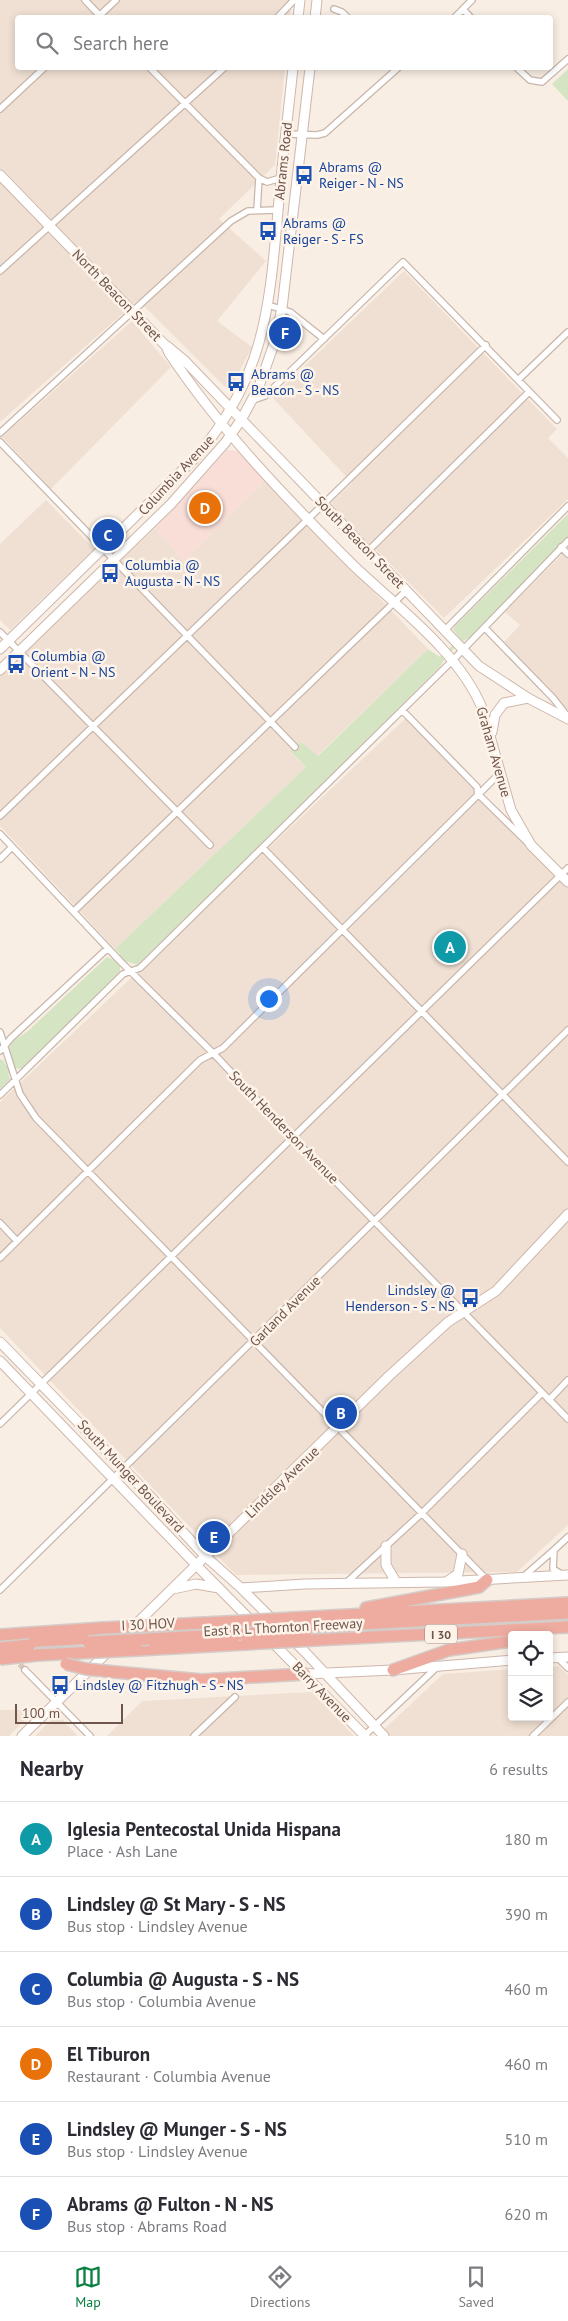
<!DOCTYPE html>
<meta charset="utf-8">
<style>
:root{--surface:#fff;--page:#f2f2f3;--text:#2b2b33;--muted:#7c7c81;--line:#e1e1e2;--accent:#0b8043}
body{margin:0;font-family:"PT Sans",sans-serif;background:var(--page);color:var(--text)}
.controls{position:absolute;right:15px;bottom:15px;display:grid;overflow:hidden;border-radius:5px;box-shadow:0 2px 8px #0003}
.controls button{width:45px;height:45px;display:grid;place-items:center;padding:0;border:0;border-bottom:1px solid var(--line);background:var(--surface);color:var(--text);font:25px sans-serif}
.scale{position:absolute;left:15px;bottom:12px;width:108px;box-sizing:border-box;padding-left:5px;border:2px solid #6f554c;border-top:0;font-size:14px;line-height:18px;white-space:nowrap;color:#6f554c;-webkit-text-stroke:4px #fdf3e9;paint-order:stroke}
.you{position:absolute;left:268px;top:998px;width:18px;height:18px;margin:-12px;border:4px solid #fff;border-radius:50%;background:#1a73e8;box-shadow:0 0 0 8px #1a73e833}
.badge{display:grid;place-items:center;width:32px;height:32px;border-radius:50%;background:var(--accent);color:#fff;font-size:16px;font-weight:700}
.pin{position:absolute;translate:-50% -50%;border:2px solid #fff;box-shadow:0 1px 5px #0006}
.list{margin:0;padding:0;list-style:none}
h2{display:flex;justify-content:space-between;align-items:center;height:65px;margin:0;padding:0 20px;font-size:21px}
h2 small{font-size:16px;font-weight:400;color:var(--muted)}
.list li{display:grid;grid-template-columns:32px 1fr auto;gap:15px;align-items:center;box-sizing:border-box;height:75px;padding:0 20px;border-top:1px solid var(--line)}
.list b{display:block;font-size:19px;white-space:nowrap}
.list p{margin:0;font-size:16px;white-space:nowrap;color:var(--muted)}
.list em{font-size:16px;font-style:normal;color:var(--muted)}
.icon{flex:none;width:28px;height:28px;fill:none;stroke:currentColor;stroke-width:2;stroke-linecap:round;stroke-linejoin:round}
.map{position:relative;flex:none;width:568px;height:1736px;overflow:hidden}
.search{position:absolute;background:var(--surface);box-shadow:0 2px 8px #0003;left:15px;right:15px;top:15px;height:55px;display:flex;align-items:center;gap:12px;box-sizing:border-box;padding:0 18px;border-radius:5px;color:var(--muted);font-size:19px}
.sheet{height:515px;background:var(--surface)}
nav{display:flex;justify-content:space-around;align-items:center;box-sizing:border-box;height:70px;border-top:1px solid var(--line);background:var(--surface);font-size:14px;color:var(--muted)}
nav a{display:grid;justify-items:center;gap:2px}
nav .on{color:var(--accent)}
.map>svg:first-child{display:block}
</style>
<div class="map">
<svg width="568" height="1736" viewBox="0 0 568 1736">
<rect width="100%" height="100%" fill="#f9eee3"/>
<path fill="#f0e0d3" d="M0,0H291L290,17L18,18V68H285L275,165L219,219L266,261L217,321L252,347L229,391L138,300L0,422Z
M404,271L557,429L548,438L568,458V499L444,618L330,504L352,483L272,397Z
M132,321L171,367L51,489L2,437Z
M266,479L428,649L317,756L290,752L306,767L115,949L0,826V673L155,528L184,561Z
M46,500L94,549L10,630L0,620V544Z
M568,548V710L503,643L520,625L505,612Z
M406,718L568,888V1525L517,1572L236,1575L0,1328V1102Z
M559,1666L568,1675V1736H377L443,1674L512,1669V1717H549V1667Z
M312,1692L354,1736H107L142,1701Z
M0,1710H35L9,1736H0Z
M57,1714L78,1736H35Z"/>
<path fill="#f9ded8" d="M227,450L237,451L266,479L184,561L155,528Z"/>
<path fill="#d5e5c4" d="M568,69V101L552,84Z
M568,514V537L470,637C458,644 446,654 440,667L138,965L125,961L120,966V972L22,1069L15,1068L8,1074L10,1079L0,1089V1059L4,1061L6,1066L12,1060L9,1048L10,1043L28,1031L107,957L114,960L120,954L115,949L306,767L290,751L301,742L318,756L428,649L440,657L460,638L453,630L455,626Z"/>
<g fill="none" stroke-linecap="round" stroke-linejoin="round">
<path stroke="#d6c8bd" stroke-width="5.5" stroke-dasharray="5.5 3" stroke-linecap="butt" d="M14,1658L25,1670"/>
<g stroke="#c9b6ab" stroke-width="8">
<path id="street" d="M85,0L102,18
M334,9L342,12L348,18
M463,9L471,18
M97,18L116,0
M277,18L294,0
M454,18L472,0
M150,68L259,178L267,182L281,178
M517,68L530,80L542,82L568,59
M0,109L44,68
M286,134L317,135L325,133L398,68
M257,210L259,178
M0,271L224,68
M268,305L290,312L324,339
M519,379L568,332
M253,400L265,396L403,262L557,420
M0,433L231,221L248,211L278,210
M0,442L295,747
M561,547L568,554
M369,550L529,392
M485,628L553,698L568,717
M445,630L568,506
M0,632L210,845
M402,710L477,787L478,794L527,842
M0,816L303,524L486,345
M0,834L120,961L214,1054L293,1138L568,1419
M263,848L568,1162
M0,859L12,847
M74,911L407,590
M0,1032L20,1094L36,1118L487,1580
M0,1051L11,1038L108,948
M0,1095L123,974L140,968L453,660L568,541
M0,1223L17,1241
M0,1258L200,1060L223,1048L500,773
M549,1400L568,1380
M0,1424L568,868
M554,1550L568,1537
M523,1577L554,1550L553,1569L563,1575
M346,1583L422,1513L542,1393
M0,1590L568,1030
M557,1657L568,1668
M25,1670L90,1736
M194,1736L235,1697
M364,1736L437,1667
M533,1736L568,1702"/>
</g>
<g stroke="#ceb7ac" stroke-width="11">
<path id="secondary" d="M298,18L300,0
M315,18L317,0
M0,175L166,346L169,353C221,431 287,499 353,565C397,607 459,652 482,708L511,810L531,845L568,882
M167,346L185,361L479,666L528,698L568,719
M0,649L195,458C264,378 269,312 278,211C282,163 288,115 293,68
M0,670L171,504L225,443L241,420L258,389L274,344L282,308L310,68
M492,732L495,715L504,703L528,698
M0,1342L149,1495L205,1556L241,1588L305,1652L384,1736
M0,1361L202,1571L365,1736
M386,1546V1565L396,1582
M449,1580L458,1574L462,1554
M241,1588L305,1584L442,1582L568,1575
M173,1589L196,1584L219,1588
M549,1658L568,1657
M305,1674L393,1670L512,1660
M22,1736L389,1376L448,1322L496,1291L568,1214"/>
</g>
<g stroke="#d4ccc9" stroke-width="14">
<path id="highway" d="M366,1608L479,1587L487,1580
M293,1618L568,1603
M163,1625L225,1622
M303,1627L568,1613
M0,1635L103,1628
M149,1639L238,1634
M315,1640L568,1627
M20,1642L93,1638
M138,1650L246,1644
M38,1655L77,1653
M393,1670L449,1650L512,1641
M115,1672L202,1680L305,1674"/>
</g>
<use href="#street" stroke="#fff" stroke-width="5.5"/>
<use href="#secondary" stroke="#fff" stroke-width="9"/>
<use href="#highway" stroke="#eeaca0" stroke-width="11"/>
<g stroke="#d4ccc9" stroke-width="14" stroke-linecap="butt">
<path id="highway-bridge" d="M225,1622L293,1618
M103,1628L163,1625
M238,1634L306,1631
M88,1642L149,1639
M246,1644L315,1640
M0,1648L30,1645
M77,1653L138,1650
M0,1659L38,1655
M66,1664L86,1669L115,1672"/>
</g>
<use href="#highway-bridge" stroke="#eeaca0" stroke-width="11"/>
</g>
<defs>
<g id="bus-bare" transform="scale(1.5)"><path d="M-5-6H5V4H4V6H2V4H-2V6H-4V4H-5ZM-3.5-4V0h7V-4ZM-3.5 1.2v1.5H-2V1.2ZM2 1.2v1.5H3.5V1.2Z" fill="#1a4fb4" stroke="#fdf3e9" stroke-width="2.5" paint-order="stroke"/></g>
</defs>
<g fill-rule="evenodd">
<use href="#bus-bare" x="304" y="175"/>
<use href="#bus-bare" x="268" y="231"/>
<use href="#bus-bare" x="236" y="382"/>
<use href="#bus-bare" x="110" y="573"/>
<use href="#bus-bare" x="16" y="664"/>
<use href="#bus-bare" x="470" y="1298"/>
<use href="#bus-bare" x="60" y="1685"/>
</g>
<g text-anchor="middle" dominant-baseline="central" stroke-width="5" stroke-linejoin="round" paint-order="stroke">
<rect fill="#fdf3e9" stroke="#9a847b" stroke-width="1" x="425" y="1624.5" width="32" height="19" rx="4"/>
<g font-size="12" font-weight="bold" fill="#6f554c">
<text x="441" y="1634">I 30</text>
</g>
<g font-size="14" fill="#6f554c" stroke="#fdf3e9">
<text transform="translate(283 161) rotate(-84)">Abrams Road</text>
<text transform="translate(117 295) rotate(46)">North Beacon Street</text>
<text transform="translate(176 475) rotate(-47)">Columbia Avenue</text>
<text transform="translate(360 542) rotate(46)">South Beacon Street</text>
<text transform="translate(494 752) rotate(74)">Graham Avenue</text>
<text transform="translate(284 1127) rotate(46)">South Henderson Avenue</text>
<text transform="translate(285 1311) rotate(-45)">Garland Avenue</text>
<text transform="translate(131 1476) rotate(47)">South Munger Boulevard</text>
<text transform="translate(282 1482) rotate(-44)">Lindsley Avenue</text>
<text transform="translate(148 1624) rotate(-3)">I 30 HOV</text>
<text transform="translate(283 1627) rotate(-3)">East R L Thornton Freeway</text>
<text transform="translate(322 1692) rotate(46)">Barry Avenue</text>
</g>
<g font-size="14" fill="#164399" stroke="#fdf3e9" text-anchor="start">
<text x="319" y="167">Abrams @<tspan x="319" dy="16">Reiger - N - NS</tspan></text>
<text x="283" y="223">Abrams @<tspan x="283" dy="16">Reiger - S - FS</tspan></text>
<text x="251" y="374">Abrams @<tspan x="251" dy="16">Beacon - S - NS</tspan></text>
<text x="125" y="565">Columbia @<tspan x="125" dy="16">Augusta - N - NS</tspan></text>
<text x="31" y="656">Columbia @<tspan x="31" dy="16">Orient - N - NS</tspan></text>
<text x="455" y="1290" text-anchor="end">Lindsley @<tspan x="455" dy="16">Henderson - S - NS</tspan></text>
<text x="75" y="1685">Lindsley @ Fitzhugh - S - NS</text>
</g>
</g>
</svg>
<div class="controls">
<button><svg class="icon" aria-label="locate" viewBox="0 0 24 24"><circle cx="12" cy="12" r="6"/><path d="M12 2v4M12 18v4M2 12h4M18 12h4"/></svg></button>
<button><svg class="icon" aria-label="layers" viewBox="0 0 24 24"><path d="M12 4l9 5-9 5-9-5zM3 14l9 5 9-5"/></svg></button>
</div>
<div class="scale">100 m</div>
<div class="you"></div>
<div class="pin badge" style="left:450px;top:947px;background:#0f9aa8">A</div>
<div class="pin badge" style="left:341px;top:1413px;background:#1a4fb4">B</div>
<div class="pin badge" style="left:108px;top:535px;background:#1a4fb4">C</div>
<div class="pin badge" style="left:205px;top:508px;background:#e8710a">D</div>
<div class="pin badge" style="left:214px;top:1537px;background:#1a4fb4">E</div>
<div class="pin badge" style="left:285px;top:333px;background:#1a4fb4">F</div>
<div class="search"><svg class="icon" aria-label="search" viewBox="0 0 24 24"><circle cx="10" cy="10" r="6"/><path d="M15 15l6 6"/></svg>Search here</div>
</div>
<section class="sheet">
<h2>Nearby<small>6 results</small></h2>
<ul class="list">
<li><span class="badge" style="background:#0f9aa8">A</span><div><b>Iglesia Pentecostal Unida Hispana</b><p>Place · Ash Lane</p></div><em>180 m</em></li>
<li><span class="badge" style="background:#1a4fb4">B</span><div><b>Lindsley @ St Mary - S - NS</b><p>Bus stop · Lindsley Avenue</p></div><em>390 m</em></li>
<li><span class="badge" style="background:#1a4fb4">C</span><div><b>Columbia @ Augusta - S - NS</b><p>Bus stop · Columbia Avenue</p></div><em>460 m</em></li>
<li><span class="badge" style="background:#e8710a">D</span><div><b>El Tiburon</b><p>Restaurant · Columbia Avenue</p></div><em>460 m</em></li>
<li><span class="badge" style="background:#1a4fb4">E</span><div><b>Lindsley @ Munger - S - NS</b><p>Bus stop · Lindsley Avenue</p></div><em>510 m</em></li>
<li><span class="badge" style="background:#1a4fb4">F</span><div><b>Abrams @ Fulton - N - NS</b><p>Bus stop · Abrams Road</p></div><em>620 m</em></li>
</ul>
</section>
<nav>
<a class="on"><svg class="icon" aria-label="map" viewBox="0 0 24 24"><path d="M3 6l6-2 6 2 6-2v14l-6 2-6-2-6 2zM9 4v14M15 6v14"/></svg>Map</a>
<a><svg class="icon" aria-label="directions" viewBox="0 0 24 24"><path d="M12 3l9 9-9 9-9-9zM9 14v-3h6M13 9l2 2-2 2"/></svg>Directions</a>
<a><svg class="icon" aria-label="saved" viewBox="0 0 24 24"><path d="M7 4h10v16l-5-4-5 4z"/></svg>Saved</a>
</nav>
